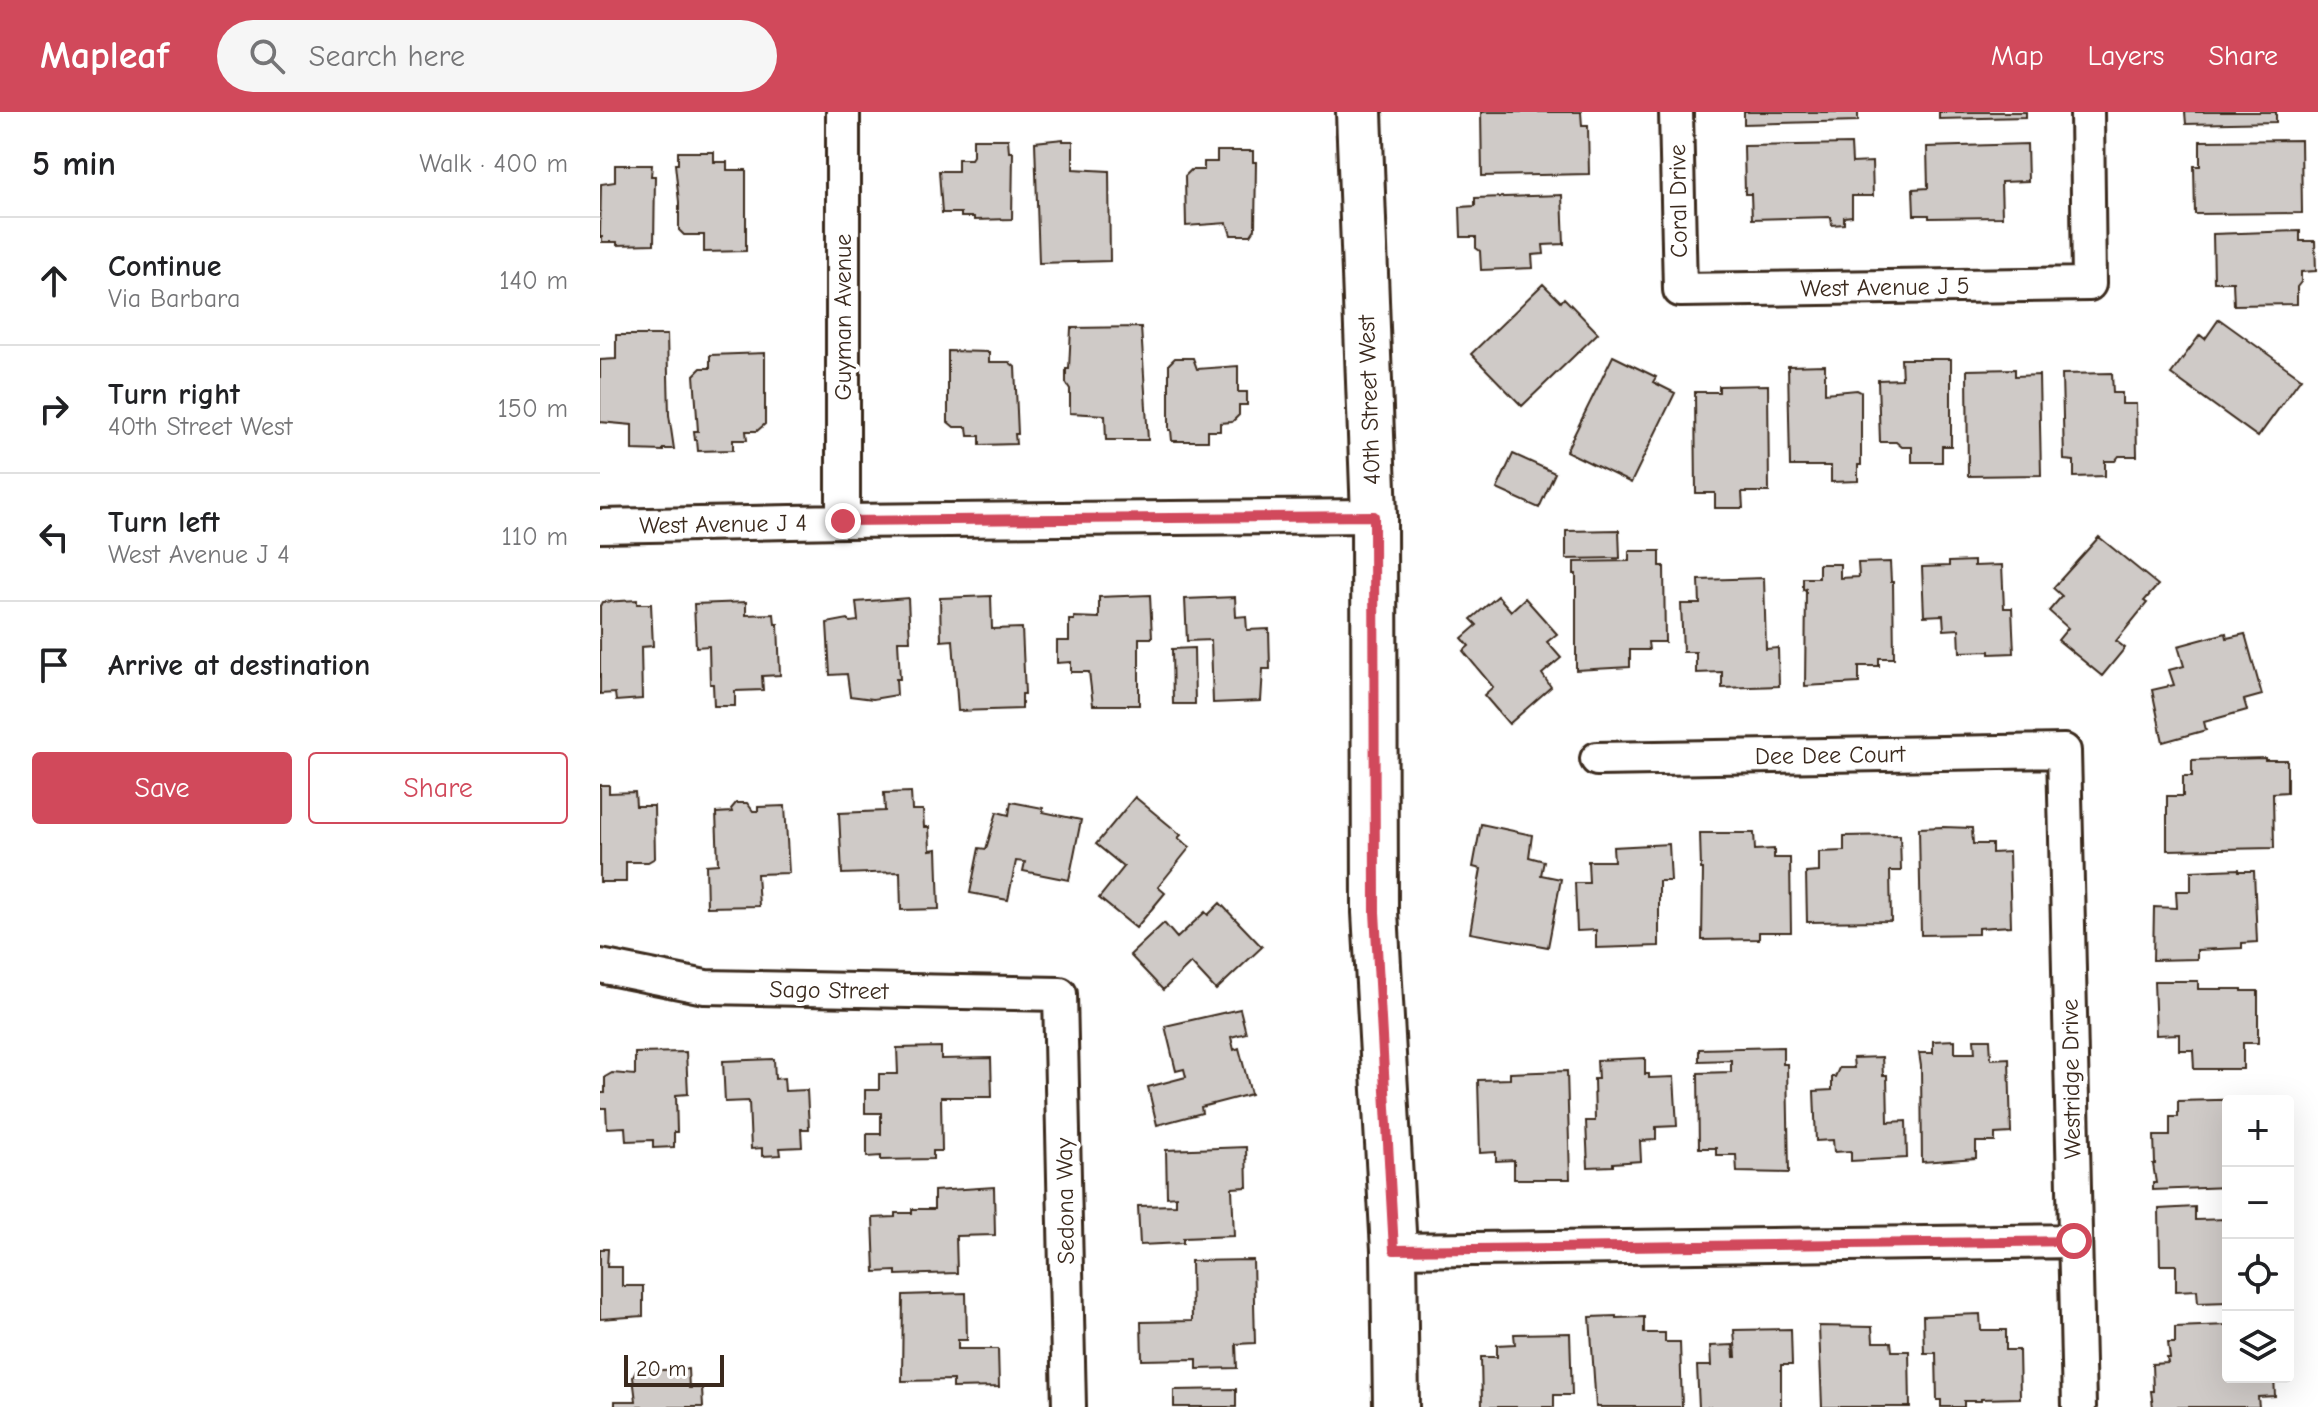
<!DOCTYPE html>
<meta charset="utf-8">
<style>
:root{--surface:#fff;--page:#f6f6f6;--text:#202124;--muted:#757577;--line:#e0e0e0;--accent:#d1495b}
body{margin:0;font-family:"Comic Neue",sans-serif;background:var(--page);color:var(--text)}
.controls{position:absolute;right:24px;bottom:24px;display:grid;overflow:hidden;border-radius:8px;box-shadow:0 8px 32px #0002}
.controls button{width:72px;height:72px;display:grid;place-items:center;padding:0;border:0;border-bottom:2px solid var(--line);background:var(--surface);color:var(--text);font:40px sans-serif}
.scale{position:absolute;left:24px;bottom:20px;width:100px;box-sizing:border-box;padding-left:8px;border:4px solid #3b2a1e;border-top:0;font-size:22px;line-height:28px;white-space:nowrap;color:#3b2a1e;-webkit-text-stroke:6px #fff;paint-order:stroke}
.stop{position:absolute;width:24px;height:24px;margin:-18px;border:6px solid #d1495b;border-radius:50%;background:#fff}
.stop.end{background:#d1495b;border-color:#fff;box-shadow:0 2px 8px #0008}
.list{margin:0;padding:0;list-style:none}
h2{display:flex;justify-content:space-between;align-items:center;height:104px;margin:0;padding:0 32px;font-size:34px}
h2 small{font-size:26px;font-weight:400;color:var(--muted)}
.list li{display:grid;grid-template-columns:52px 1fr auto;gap:24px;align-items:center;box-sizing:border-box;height:128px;padding:0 32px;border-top:2px solid var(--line)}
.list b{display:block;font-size:30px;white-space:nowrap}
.list p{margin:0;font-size:26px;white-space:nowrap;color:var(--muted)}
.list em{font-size:26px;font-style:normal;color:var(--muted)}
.actions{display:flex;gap:16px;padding:24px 32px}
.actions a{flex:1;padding:18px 0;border:2px solid var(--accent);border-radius:8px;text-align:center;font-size:28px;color:var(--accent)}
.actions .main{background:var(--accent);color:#fff}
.icon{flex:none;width:44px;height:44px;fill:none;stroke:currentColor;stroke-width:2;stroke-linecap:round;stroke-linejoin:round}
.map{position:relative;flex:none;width:1718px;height:1295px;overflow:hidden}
header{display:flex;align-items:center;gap:48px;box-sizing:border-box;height:112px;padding:0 40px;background:var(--accent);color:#fff}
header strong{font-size:38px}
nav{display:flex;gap:44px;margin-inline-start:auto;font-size:28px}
.search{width:560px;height:72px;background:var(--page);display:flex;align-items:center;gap:20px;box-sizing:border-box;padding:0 28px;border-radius:44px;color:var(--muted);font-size:30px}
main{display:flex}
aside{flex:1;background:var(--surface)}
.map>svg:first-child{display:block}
</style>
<header>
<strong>Mapleaf</strong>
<div class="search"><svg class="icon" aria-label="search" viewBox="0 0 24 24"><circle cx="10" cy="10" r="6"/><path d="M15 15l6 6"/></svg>Search here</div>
<nav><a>Map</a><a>Layers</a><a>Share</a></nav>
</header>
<main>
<aside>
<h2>5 min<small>Walk · 400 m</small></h2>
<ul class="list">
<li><svg class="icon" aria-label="ahead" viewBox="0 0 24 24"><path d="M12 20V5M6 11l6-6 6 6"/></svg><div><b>Continue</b><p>Via Barbara</p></div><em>140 m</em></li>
<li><svg class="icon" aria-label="right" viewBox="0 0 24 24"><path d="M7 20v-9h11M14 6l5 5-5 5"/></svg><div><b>Turn right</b><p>40th Street West</p></div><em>150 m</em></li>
<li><svg class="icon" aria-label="left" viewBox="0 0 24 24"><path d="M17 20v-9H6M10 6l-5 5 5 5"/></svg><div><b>Turn left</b><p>West Avenue J 4</p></div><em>110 m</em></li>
<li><svg class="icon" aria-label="arrive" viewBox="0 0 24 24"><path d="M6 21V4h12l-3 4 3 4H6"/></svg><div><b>Arrive at destination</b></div></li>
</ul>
<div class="actions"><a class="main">Save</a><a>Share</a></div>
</aside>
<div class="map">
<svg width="1718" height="1295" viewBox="0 0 1718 1295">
<rect width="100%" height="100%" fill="#fff"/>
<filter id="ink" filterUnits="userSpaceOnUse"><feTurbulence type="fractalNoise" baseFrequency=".0125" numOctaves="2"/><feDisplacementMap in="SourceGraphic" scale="16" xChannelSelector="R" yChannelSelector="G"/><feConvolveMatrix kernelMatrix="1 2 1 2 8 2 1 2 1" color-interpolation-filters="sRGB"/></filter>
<g filter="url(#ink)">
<path fill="#cfcac7" stroke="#3b2a1e" stroke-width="2" d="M881,0H981L982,14H988L989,62L882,64Z
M1144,0H1258V9L1144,12Z
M1339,0H1426V5L1339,7Z
M1585,0H1676V10L1586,12Z
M373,27H408L409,40H413L412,107L374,108V105H361V101H342L339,59H358V47H371L373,44Z
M463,27V29H473V57L509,59L510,149L439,151L435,30Z
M1701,28L1702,101L1595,102L1594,54H1600V29Z
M1251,32L1252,51L1272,50L1273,84H1252V104L1244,105V112L1232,113L1231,105L1152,107L1151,82H1145L1144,34Z
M1427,32L1428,69L1401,70L1402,105L1329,106V103H1314L1313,77L1328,76L1327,35Z
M617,39H653V50H656L655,117L651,123H631L627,111L586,114L585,64L591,58H604V50H617Z
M78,40H114V50H127V58H146V139L104,140V123H84L79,118V90L75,52H78Z
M15,53H52L51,64H55L54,132L17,133V130H2V125H0L1,72L15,70Z
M962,83L964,132L943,133L944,142L932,143L933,156L881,158L880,139L876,136V125H861L860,95L875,94V86Z
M1700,119V129H1715L1716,159L1701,160V170L1697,175V192L1634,193L1633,170H1614L1613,122Z
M943,172L961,190L964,186L998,221L922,294L871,242Z
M1619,207L1701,266L1658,325L1571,262L1600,223L1605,227Z
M541,215L548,328H506L505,303L470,301V277L466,271V257H469L471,216Z
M16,223H67L69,303L74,337H63V339L32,338V313L0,310V248L16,247Z
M348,239L389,240V250H409L415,255L418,322H415L416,332L380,333V324H368L367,315H354L348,310Z
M165,241V312L157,319H146L147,328H133V338L98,339L97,328H95L94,319H98L94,263L101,256H110V243Z
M1013,244L1056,265L1053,270L1075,281L1031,371L966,339Z
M575,246H593L597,257L638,254V280H647V293H639V303L632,310L620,311V319H608V329H572L571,318H569V252Z
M1301,247H1351V334H1342V350H1312V335H1302L1296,330H1280L1278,268L1302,267Z
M1225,253V281L1257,278L1261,280V353H1258V369L1231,370V354H1190L1188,254Z
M1415,257V264L1439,263L1441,363L1368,364L1367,258Z
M1512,261L1513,281H1522V292H1536L1537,344H1519L1515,349H1505V364L1474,365V349L1464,348L1462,262Z
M1168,273L1169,380H1142L1143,396H1115V381H1096L1095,280H1119V274Z
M913,342L955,361L939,396L897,377Z
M1019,418L1020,446L966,447V419Z
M1499,425L1558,473L1544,489L1547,491L1516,529L1525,536L1502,564L1458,528L1468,516L1449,499L1462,484L1453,476Z
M1029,439H1060V454H1064L1065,530H1048L1049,538H1030V555L976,558V462H974V450L1029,449Z
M1374,449V454L1402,453L1404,496H1412L1414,541L1390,542V539L1360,540L1359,517L1344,518L1343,503L1324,504L1322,455L1349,454V450Z
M1290,450L1291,470H1293L1294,546H1279V554H1259V571L1205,574L1206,477L1203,478V466H1219V452H1240V466L1259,465L1258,451Z
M1164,466L1166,537L1178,536L1179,574L1122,576V560L1096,561V540H1083L1081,492H1100L1099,468Z
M550,483L552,526H539V593H493L489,560H471V550L457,551V529H469V508H474V505L499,506V485Z
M391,484L392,517L422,516L425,582H422V597L358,599L353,528L341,529L340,486Z
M898,484L911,499L925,486L957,522L947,530L961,546L942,562L951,575L909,612L884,583L893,575L863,539L869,534L862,526L877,513L871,507Z
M635,485L636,505L646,504L647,518L669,517L670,557H663L661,589L613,591L611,528L587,529L585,487Z
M308,486L310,529H298L300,567H296L297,583L273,587L250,584L247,562L230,563L227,511L248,507L250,510L258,509L256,490Z
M37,488V492H51L53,534L41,535L42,587L16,589L15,581L0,582V494L2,490Z
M146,490V503L174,502L175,512H178L180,563L162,564L163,578L135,579V594H114L113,572H110L109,534L96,535L94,492Z
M1626,521L1627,526L1645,522L1662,583L1644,588L1647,598L1604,610L1606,618L1563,630L1552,578L1574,573L1569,558L1584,554L1578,534Z
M594,536L595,592H573L572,537Z
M1665,646V648H1687V680L1673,681L1674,736L1567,738V684H1583V664H1592V648Z
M0,673H9V681L35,680L36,694H54L55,746L48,750H26V770H0Z
M311,680L312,698H323L324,715H329L330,738L337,737L339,797L301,798L300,760L242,762L239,701L285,699L284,681Z
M535,685L581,723L578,726L590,735L558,775L565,781L536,816L499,786L524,755L496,732Z
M411,690L443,696V700L481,708L469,768L423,759L425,750L416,749L408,788L370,781L379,736L386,737L397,700L409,703Z
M136,691H147L153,699H158V695L185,694L189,761L157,762L159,794L107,795L106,753L118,752L116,701L132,700L131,697Z
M881,712L932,723L929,745L944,749L941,763L961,767L948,835L870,821L881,757L873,755Z
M1343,715L1372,716L1373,732H1392V741L1409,740L1411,814L1378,816V822L1321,823L1319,716Z
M1100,721H1154L1155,738L1174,737V746H1190L1191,820H1159V827L1102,828L1103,757H1101Z
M1300,723L1301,759H1290L1291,809L1207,810L1206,761L1219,760V740L1244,739V724Z
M1069,732L1071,769H1059V834L996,836V818L977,819L975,771H989L988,749H1014L1013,735Z
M1639,757V759H1654L1657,830L1642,831V836L1597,838V847L1553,848L1554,795L1577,796L1576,779H1591V759Z
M620,791L662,835L616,878L591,851L563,878L530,843L564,811L577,826L605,800L608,803Z
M1554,869H1598V877H1642V879H1658V931H1643V957H1594L1593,938H1579V922L1556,923Z
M640,897L646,921L631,925L634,938L639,936L651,982L601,995L602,1001L557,1013L548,975L586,965L584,957L576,959L565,914Z
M1374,927H1390L1391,947L1409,946L1411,1021L1395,1022V1030H1376V1046L1322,1050L1321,954L1319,941H1333V929L1355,928V941H1375Z
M341,935V947L391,946L392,985H341L342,1039H333V1047L281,1048V1044L267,1045V1022H281V1001H265V978H279V962H298L297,936Z
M1183,935V952H1187L1189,1061L1137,1060L1136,1043H1116V1036H1099L1098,961L1131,960V948L1099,949V937Z
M86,940L88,982L76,983L77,1020H74V1035L53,1036V1028L26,1029L25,1015L7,1016L6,996H0V981H5V965L12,961L35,963V941Z
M1282,945L1283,963H1287L1288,1010L1306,1009L1307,1046L1251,1049V1039L1234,1040L1233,1028L1216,1029L1214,979L1232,978V965H1235L1239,956H1254L1253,946Z
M1045,946V962H1049V966L1074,965L1077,1014L1056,1015V1028L1040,1029L1041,1049L1013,1051V1054L988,1055L986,1009H995L994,967H998L997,948Z
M174,947L175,967L184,966L185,979L207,978L209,1017H201L202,1035L180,1036L181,1043L162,1044V1036L151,1037L149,989L125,990L123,949Z
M967,959L970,1067H914V1048L896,1049V1040L880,1041L878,968L910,967V961Z
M1653,987L1628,989V1075L1553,1078V1071H1556L1553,1052H1555L1554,1024H1570V1005H1578V989Z
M646,1035L647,1075L632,1076L634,1124L583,1126V1131L540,1133L538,1094L576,1093V1084L567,1085L566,1038Z
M394,1075L395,1123L356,1124L357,1161L296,1163V1159L275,1160L273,1106L295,1105V1101H312V1097H334V1079Z
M1595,1095V1108L1628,1107V1190L1598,1191L1597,1178L1576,1179V1153H1560L1559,1097Z
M0,1137H8L7,1155H22V1174H43V1204L0,1207Z
M653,1148L655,1231L636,1232L637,1256L597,1257V1247L542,1248L541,1210L592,1209L591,1149Z
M366,1181L367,1228H358V1237H398L399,1275L353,1276V1268L302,1269L303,1183Z
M1380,1202L1381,1218H1406V1238H1419L1420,1286L1381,1287V1289H1364V1295H1341V1288H1337L1336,1241H1324L1323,1204Z
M1016,1204V1206L1044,1205V1221H1065V1230H1080L1082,1295H996L990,1205Z
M1628,1213V1265H1674L1675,1284L1658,1285L1659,1295H1553L1551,1279H1553L1552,1252L1568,1251L1567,1246H1570L1568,1231H1575V1215Z
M1219,1214L1272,1215L1273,1230H1291L1292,1239H1309L1310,1295H1222Z
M1191,1217L1192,1253H1181V1295H1099L1097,1254H1111L1110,1234L1133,1233L1134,1245H1136L1134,1218Z
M970,1221L972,1283H954V1295H882L881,1245H897V1233L915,1232L914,1222Z
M88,1257L89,1276H102L103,1295H15V1289H36L33,1265L36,1259Z
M636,1277V1295H574V1278Z"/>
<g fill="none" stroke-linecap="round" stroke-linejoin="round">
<g stroke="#3b2a1e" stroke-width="38">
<path id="minor" d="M243,0V409
M1076,0L1080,178L1489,172L1487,0
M0,414L243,409L774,404
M997,647L1464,639L1479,1295
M0,854L105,875L460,882L469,1295
M794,1138L1474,1129"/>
</g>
<g stroke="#3b2a1e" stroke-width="50">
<path id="secondary" d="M759,0L774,404L775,800L794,1138L796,1295"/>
</g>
<use href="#minor" stroke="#fff" stroke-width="32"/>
<use href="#secondary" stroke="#fff" stroke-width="44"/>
</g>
</g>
<g fill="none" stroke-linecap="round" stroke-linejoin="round" filter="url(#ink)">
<path stroke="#d1495b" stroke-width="10" d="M243,409L774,404L775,800L794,1138L1474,1129"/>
</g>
<g text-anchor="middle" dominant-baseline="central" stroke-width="8" stroke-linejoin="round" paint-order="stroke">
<g font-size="24" fill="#3b2a1e" stroke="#fff">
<text transform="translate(1078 89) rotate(-91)">Coral Drive</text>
<text transform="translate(1285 175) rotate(-1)">West Avenue J 5</text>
<text transform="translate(243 205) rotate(-90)">Guyman Avenue</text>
<text transform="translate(769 288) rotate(-92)">40th Street West</text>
<text transform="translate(123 412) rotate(-1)">West Avenue J 4</text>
<text transform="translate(1230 643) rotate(-1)">Dee Dee Court</text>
<text transform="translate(229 878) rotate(1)">Sago Street</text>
<text transform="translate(1471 967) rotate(-91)">Westridge Drive</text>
<text transform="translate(465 1089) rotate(-91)">Sedona Way</text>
</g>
</g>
</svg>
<div class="controls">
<button>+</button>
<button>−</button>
<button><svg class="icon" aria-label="locate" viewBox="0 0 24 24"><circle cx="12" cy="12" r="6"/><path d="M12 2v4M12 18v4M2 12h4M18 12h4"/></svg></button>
<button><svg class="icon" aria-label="layers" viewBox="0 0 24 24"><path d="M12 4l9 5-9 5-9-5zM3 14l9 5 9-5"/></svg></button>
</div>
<div class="scale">20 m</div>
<div class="stop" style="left:1474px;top:1129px"></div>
<div class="stop end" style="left:243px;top:409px"></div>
</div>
</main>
